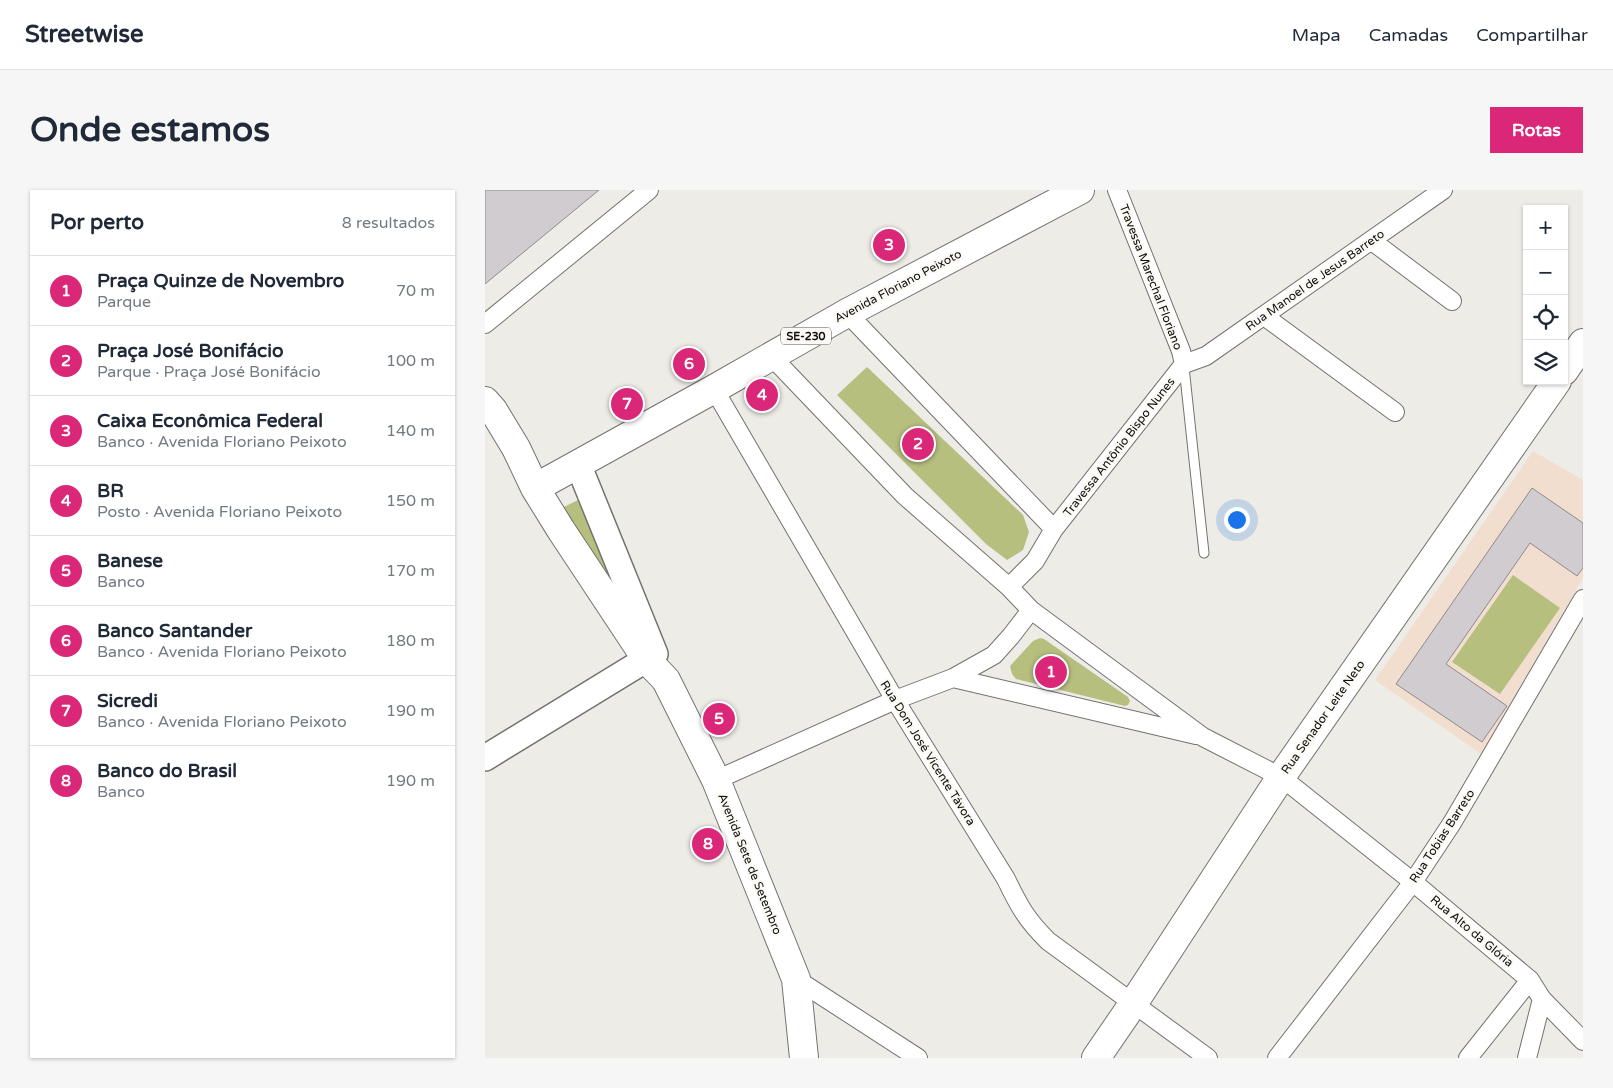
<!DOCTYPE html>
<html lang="pt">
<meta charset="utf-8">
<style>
:root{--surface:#fff;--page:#f6f6f7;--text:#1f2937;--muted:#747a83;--line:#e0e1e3;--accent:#db2777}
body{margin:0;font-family:"Varela Round",sans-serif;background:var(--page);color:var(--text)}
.controls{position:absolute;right:15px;top:15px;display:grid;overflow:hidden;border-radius:0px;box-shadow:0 1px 4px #0004}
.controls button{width:45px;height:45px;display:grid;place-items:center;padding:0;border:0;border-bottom:1px solid var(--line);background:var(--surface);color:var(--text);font:25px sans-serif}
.you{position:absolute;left:751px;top:329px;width:18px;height:18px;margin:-12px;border:4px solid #fff;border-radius:50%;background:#1a73e8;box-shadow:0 0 0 8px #1a73e833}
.badge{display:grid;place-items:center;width:32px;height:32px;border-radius:50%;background:var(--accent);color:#fff;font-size:16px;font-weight:700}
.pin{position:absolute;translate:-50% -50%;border:2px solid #fff;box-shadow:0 1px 5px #0006}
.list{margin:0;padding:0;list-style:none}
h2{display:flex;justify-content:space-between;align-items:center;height:65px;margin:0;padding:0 20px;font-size:21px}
h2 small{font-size:16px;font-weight:400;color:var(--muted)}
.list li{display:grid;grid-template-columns:32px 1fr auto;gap:15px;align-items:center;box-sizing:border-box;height:70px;padding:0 20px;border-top:1px solid var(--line)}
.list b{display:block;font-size:19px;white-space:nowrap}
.list p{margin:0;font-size:16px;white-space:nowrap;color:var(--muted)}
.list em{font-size:16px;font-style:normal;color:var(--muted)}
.icon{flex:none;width:28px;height:28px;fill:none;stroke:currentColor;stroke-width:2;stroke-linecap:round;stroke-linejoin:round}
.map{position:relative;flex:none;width:1098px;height:868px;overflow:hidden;border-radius:0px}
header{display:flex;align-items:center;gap:30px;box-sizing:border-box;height:70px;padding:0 25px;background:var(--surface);border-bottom:1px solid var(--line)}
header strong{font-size:24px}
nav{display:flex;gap:28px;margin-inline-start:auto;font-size:18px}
.intro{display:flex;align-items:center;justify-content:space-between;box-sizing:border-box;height:120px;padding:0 30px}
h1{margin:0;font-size:35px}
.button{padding:12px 22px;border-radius:0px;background:var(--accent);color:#fff;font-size:18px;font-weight:700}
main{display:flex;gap:30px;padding:0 30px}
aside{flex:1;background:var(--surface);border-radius:0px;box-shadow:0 1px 4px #0004}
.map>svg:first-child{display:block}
</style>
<header>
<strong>Streetwise</strong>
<nav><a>Mapa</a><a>Camadas</a><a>Compartilhar</a></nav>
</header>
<div class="intro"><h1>Onde estamos</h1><a class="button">Rotas</a></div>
<main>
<aside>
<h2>Por perto<small>8 resultados</small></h2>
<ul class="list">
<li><span class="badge">1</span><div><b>Praça Quinze de Novembro</b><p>Parque</p></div><em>70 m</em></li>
<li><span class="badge">2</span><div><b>Praça José Bonifácio</b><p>Parque · Praça José Bonifácio</p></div><em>100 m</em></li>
<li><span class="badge">3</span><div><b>Caixa Econômica Federal</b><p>Banco · Avenida Floriano Peixoto</p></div><em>140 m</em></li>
<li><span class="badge">4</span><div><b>BR</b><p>Posto · Avenida Floriano Peixoto</p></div><em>150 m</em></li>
<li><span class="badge">5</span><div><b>Banese</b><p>Banco</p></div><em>170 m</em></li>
<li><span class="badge">6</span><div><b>Banco Santander</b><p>Banco · Avenida Floriano Peixoto</p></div><em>180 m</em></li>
<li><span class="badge">7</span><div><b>Sicredi</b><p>Banco · Avenida Floriano Peixoto</p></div><em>190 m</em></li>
<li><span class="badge">8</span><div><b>Banco do Brasil</b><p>Banco</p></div><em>190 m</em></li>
</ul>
</aside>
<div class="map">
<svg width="1098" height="868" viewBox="0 0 1098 868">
<rect width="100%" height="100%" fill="#eeece6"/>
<path fill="#f2decf" d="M1048,261L1098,290V388L996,564L890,490Z"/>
<path fill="#b7bf7f" d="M382,177L538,325L544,342L538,360L522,370L501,354L352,205Z
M99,307L151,426L75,319Z
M1028,385L1075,418L1015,504L967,472Z
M555,448L559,449L643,507L645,511L643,515L640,516L531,489L527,484L525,476L548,451Z"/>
<path fill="#d0ccd0" stroke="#8e8a8d" d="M0,0H114L0,94Z
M1047,298L1098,333V378L1092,386L1045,353L961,474L1022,516L997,552L911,494Z"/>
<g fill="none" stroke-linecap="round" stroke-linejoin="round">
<g stroke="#74726e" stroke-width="11">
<path id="lane" d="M699,177L719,363"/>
</g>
<g stroke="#74726e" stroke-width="20">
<path id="street" d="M632,0L696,161L699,174
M887,51L967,111
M362,123L569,339
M779,126L910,222
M0,134L164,0
M286,166L420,306L524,397L546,420L718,547L796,587L928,692L1045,790L1057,809L1098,851
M229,199L410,510L521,689C534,716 541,729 563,751L723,868
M524,397L550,371L569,339L699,174L721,166L958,0
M468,488L711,545
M231,590L410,510L468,488L509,465L526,446L546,420
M311,789L433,868
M792,868L928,692L967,633L1098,409
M983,868L1045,790
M1042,868L1057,809"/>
</g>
<g stroke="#74726e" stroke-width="28">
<path id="secondary" d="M0,568L170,464L93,274"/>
</g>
<g stroke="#74726e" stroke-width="30">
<path id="primary" d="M1079,181L1098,153
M0,211L8,220L31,258L50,298L76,340L162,470L181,490L231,590L311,789L319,868
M50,298L229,199L362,123L595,0
M611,868L648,814L796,587L1072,191"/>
</g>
<use href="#lane" stroke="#fff" stroke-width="9"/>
<use href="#street" stroke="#fff" stroke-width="18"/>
<use href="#secondary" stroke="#fff" stroke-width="25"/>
<use href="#primary" stroke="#fff" stroke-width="28"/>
</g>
<g text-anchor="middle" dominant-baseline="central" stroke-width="4.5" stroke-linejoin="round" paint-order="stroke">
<rect fill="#fbf9f4" stroke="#565452" stroke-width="1" x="296" y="137.5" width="50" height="17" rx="4"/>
<g font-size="11" font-weight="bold" fill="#0f0e0c">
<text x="321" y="146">SE-230</text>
</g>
<g font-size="12" fill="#0f0e0c" stroke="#fbf9f4">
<text transform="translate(666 87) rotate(69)">Travessa Marechal Floriano</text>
<text transform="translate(830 90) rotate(-35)">Rua Manoel de Jesus Barreto</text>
<text transform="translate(413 96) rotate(-28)">Avenida Floriano Peixoto</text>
<text transform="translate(634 257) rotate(-52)">Travessa Antônio Bispo Nunes</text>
<text transform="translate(838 527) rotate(-55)">Rua Senador Leite Neto</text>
<text transform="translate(443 563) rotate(58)">Rua Dom José Vicente Távora</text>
<text transform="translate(957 646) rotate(-57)">Rua Tobias Barreto</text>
<text transform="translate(265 674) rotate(68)">Avenida Sete de Setembro</text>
<text transform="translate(987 741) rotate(40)">Rua Alto da Glória</text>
</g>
</g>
</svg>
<div class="controls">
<button>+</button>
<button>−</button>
<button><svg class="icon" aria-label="locate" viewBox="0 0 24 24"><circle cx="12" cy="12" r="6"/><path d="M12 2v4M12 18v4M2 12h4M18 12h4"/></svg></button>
<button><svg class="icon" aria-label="layers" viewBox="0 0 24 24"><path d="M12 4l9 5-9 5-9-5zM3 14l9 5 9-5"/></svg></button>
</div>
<div class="you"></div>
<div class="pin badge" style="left:566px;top:482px">1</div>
<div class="pin badge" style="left:433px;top:254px">2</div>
<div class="pin badge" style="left:404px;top:55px">3</div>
<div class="pin badge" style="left:277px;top:205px">4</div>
<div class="pin badge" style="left:234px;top:529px">5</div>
<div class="pin badge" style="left:204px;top:174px">6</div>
<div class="pin badge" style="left:142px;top:214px">7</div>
<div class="pin badge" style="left:223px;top:654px">8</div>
</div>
</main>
